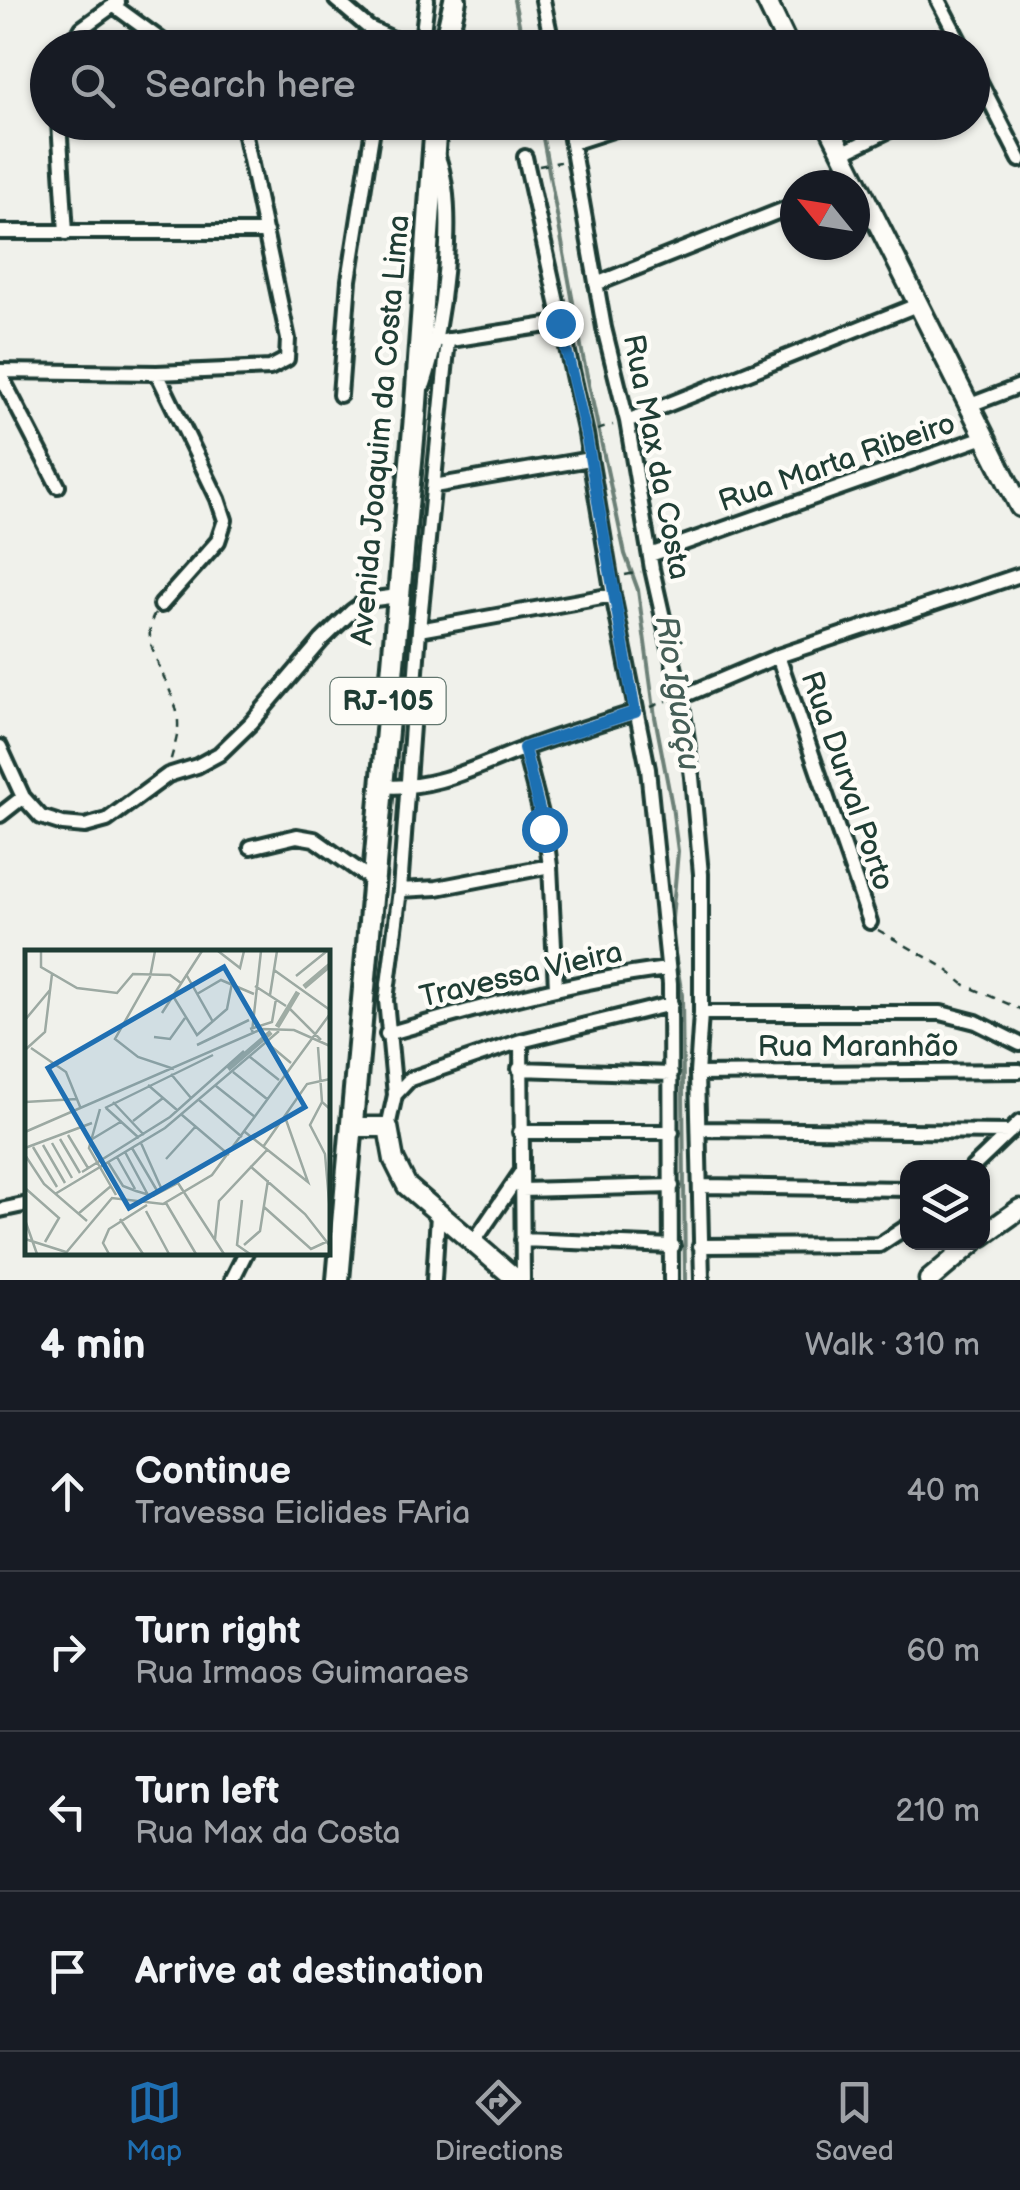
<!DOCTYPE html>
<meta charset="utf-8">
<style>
:root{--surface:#171b24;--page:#242831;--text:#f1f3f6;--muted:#9ea1a6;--line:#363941;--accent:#1f6fb2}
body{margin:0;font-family:"Balsamiq Sans",sans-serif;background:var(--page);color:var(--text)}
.controls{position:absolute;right:30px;bottom:30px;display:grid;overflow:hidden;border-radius:20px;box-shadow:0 2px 8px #0004}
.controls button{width:90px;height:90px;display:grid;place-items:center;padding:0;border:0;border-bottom:2px solid var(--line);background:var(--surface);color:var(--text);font:50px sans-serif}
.compass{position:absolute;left:780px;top:170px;width:90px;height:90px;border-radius:50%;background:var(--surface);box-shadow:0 2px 8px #0004;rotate:300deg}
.stop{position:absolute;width:30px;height:30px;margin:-22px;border:8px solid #1f6fb2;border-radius:50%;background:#fff}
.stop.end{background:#1f6fb2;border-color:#fff;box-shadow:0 2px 10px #0008}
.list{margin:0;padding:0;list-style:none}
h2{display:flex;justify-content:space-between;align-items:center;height:130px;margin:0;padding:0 40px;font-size:42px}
h2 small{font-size:32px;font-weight:400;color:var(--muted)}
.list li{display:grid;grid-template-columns:65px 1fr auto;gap:30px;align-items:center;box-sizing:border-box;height:160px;padding:0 40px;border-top:2px solid var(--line)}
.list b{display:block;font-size:38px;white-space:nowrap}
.list p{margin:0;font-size:32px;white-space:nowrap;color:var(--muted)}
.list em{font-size:32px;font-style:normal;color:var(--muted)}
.icon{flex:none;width:55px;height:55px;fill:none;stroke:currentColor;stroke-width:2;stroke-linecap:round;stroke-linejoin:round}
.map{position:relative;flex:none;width:1020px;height:1280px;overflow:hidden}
.search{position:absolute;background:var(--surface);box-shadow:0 2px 8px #0004;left:30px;right:30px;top:30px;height:110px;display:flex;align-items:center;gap:25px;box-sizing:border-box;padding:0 35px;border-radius:55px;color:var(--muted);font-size:38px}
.sheet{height:770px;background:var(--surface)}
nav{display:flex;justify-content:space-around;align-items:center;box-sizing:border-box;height:140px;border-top:2px solid var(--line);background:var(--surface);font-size:28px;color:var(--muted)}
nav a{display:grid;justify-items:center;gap:5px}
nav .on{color:var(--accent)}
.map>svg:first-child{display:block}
</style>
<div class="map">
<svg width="1020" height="1280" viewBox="0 0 1020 1280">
<rect width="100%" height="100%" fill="#f0f1eb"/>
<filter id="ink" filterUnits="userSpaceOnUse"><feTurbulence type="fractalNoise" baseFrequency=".01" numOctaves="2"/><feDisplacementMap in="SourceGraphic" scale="20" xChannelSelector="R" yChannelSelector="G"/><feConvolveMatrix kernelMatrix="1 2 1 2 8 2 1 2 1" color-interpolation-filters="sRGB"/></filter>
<g filter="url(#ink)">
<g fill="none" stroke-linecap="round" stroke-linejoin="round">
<path stroke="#6c8077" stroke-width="4" d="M514,0L524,48
M540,122L583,357L625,554L638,590L655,717L672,806L678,851L671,930L682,995L685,1280"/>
<g stroke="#1f3d34" stroke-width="20">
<path id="street" d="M336,0L369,28L413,48
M543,0L553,48
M938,0L963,48
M113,5L172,48
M71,48L82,28L118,2
M421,48L427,0
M972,66L1020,160
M59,122L66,233
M568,122L604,328L627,421L652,569L681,697L692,777L701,874V1013L697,1074L702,1280
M572,143L637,122
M842,153L906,122
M525,157L586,434L613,595L648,769L670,984L671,1280
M0,232H266
M596,284L795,205
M444,341L560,323
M0,371L157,373L270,368L287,359L288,339L242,122
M157,373L218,499L225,520L218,541L161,605
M0,374L58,486
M424,384C442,331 458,210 438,157
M340,395L349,280L374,122
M970,405L1020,386
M627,421L917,305
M434,486L590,459
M650,555L984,437
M419,630L613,595
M778,656L870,922
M681,697L778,656L1020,575
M0,747L23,797L41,817L63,824L85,826L107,820L168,775L197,766L219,754L251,723L322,640L352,611L367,600L398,596
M524,748L545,829L550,866L556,987
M381,786C433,791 475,767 523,749C560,735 598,724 635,712
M0,815L23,797
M251,847L297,836L314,839L372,880
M400,890L437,888L550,866
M701,1013H941L976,1022L1020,1044
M387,1034C480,1007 571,981 667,969
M521,1041L523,1280
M519,1069L671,1074
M697,1074L1020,1071
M395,1095L386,1000L400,890L419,630L448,340
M388,1127L395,1095L410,1079L521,1041L671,1004
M699,1129L1010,1132
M520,1132H672
M972,1168L1020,1122
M701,1186L908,1189
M522,1190L672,1186
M0,1210L28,1204
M522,1240L673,1246
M473,1243L520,1174
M700,1246L879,1245L908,1226
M232,1280L246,1252
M434,1280L438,1214"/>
</g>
<g stroke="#1f3d34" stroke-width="25">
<path id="secondary" d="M766,0L789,48
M827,122L1020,507
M351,1127H388L394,1160L407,1186L517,1280
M982,1236L1020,1209
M929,1280L974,1242"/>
</g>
<g stroke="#1f3d34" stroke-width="28">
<path id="primary" d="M444,48L455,0
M338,1280L415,417L436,122"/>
</g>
<path stroke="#1f3d34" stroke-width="2.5" stroke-dasharray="8 8" stroke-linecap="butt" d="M539,166L560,162
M597,430L613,425
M625,575L641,572
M155,614C135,643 178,688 178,722C179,735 173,750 170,763
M651,707L667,701
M878,930L942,966L965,985L1020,1009"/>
<use href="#street" stroke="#fdfcf7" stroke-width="12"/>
<use href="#secondary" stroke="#fdfcf7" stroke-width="18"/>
<use href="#primary" stroke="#fdfcf7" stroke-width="20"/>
</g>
</g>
<g fill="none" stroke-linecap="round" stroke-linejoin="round" filter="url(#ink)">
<path stroke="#1f6fb2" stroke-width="12" d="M544,829L524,748L635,712L586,434L560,323"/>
</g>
<g text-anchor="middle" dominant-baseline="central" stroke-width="9" stroke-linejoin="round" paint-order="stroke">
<rect fill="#fdfcf7" stroke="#62766e" stroke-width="2.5" x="330.5" y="678" width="115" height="46" rx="8"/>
<g font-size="28" font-weight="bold" fill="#1f3d34">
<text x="388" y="701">RJ-105</text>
</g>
<g font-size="30" fill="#1f3d34" stroke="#fdfcf7">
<text transform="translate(381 430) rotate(-85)">Avenida Joaquim da Costa Lima</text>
<text transform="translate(656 457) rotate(79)">Rua Max da Costa</text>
<text transform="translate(837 463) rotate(-19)">Rua Marta Ribeiro</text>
<text transform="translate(847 781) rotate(71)">Rua Durval Porto</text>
<text transform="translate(521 975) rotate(-13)">Travessa Vieira</text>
<text x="858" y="1047">Rua Maranhão</text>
</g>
<g font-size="32" font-style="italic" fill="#455e56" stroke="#fdfcf7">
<text transform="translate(677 693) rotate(81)">Rio Iguaçu</text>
</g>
</g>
<g transform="translate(25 950)">
<rect width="305" height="305" fill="#f0f1eb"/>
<path fill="none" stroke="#9faca4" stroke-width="5" d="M279,37L305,15M252,77L273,42M203,119L246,82"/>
<path fill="none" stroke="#9ca9a2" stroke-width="2.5" d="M16,1V17L52,38L92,43L108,24L145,25L156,33M130,1L125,27L90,89L113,107L149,119M193,1L215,18L219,1M249,20L305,60M161,24L188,72M271,26L302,1M230,36L261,56M172,44L196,30L229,44M245,45L252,1M148,46L172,85L202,59L207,33M265,59L296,90M137,63L177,1M0,70L25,40M225,79L247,72L251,49M227,82L236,1M129,87L145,89L160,68M241,92L266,113M172,95L224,70M293,97L297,152L305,159M6,98L41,122L56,159M0,100L20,82L27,24M225,107L254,130M208,122L242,149M146,124L166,148M123,135L152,160M191,136L230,167M174,150L217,187M0,152L52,149M88,152L119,185M297,152L285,175L300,204L305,263M80,158L188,105M81,158L114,188M75,159L64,198L91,245M157,165L204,205M108,171L138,148M0,182L237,79L269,80L305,96M220,182L283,232L260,167M43,185L63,218M35,189L55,223M64,191L97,171M27,193L47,228M116,193L137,240M18,195L40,233M8,197L32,237M238,197L282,134L305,129M0,198L67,173M107,198L134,244M100,202L123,245M0,205L19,234L62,271M92,207L110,239M141,209L171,176M83,212L98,236L111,241L128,246L153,233L199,304M225,216L280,264L305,296M57,222L145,167L219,101M0,238L34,268L20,292M30,244L140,178L254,81M217,250L212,295L225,304M141,253L171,304M239,257L286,299L301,292M121,261L144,304M53,264L86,236M95,269L118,304M0,270L12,304M0,289L41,302M190,289L194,251L242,200M219,295L235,281L243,230M40,304L87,248L138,254L187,225L305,64M84,304L78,293L84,279L122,255"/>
<path fill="#1f6fb2" fill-opacity="0.15" stroke="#1f6fb2" stroke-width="5" d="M199,17L280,157L104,258L23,118Z"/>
<rect width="305" height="305" fill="none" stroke="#1f3d34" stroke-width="5"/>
</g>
</svg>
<div class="controls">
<button><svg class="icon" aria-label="layers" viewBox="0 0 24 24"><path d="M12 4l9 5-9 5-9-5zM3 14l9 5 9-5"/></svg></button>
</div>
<svg class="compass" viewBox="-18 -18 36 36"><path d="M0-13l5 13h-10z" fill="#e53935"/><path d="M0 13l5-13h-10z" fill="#9ea1a6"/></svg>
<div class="stop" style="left:544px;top:829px"></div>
<div class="stop end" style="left:560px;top:323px"></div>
<div class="search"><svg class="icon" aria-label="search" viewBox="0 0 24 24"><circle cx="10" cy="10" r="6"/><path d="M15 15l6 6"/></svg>Search here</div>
</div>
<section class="sheet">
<h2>4 min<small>Walk · 310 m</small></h2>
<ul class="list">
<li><svg class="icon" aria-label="ahead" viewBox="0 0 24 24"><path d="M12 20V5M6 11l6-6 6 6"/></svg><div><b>Continue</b><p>Travessa Eiclides FAria</p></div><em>40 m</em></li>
<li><svg class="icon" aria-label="right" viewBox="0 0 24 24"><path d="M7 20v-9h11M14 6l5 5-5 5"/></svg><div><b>Turn right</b><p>Rua Irmaos Guimaraes</p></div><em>60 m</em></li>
<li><svg class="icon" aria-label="left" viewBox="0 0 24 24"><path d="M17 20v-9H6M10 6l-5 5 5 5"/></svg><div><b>Turn left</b><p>Rua Max da Costa</p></div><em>210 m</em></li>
<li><svg class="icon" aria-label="arrive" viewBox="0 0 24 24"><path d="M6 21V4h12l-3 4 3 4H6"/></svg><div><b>Arrive at destination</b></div></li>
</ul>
</section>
<nav>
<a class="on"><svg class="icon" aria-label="map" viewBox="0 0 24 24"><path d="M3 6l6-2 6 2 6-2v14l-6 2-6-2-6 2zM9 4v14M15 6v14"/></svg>Map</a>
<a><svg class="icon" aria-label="directions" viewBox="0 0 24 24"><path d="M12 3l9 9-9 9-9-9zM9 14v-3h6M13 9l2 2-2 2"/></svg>Directions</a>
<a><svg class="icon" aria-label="saved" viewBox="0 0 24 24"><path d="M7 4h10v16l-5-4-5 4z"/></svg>Saved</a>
</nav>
